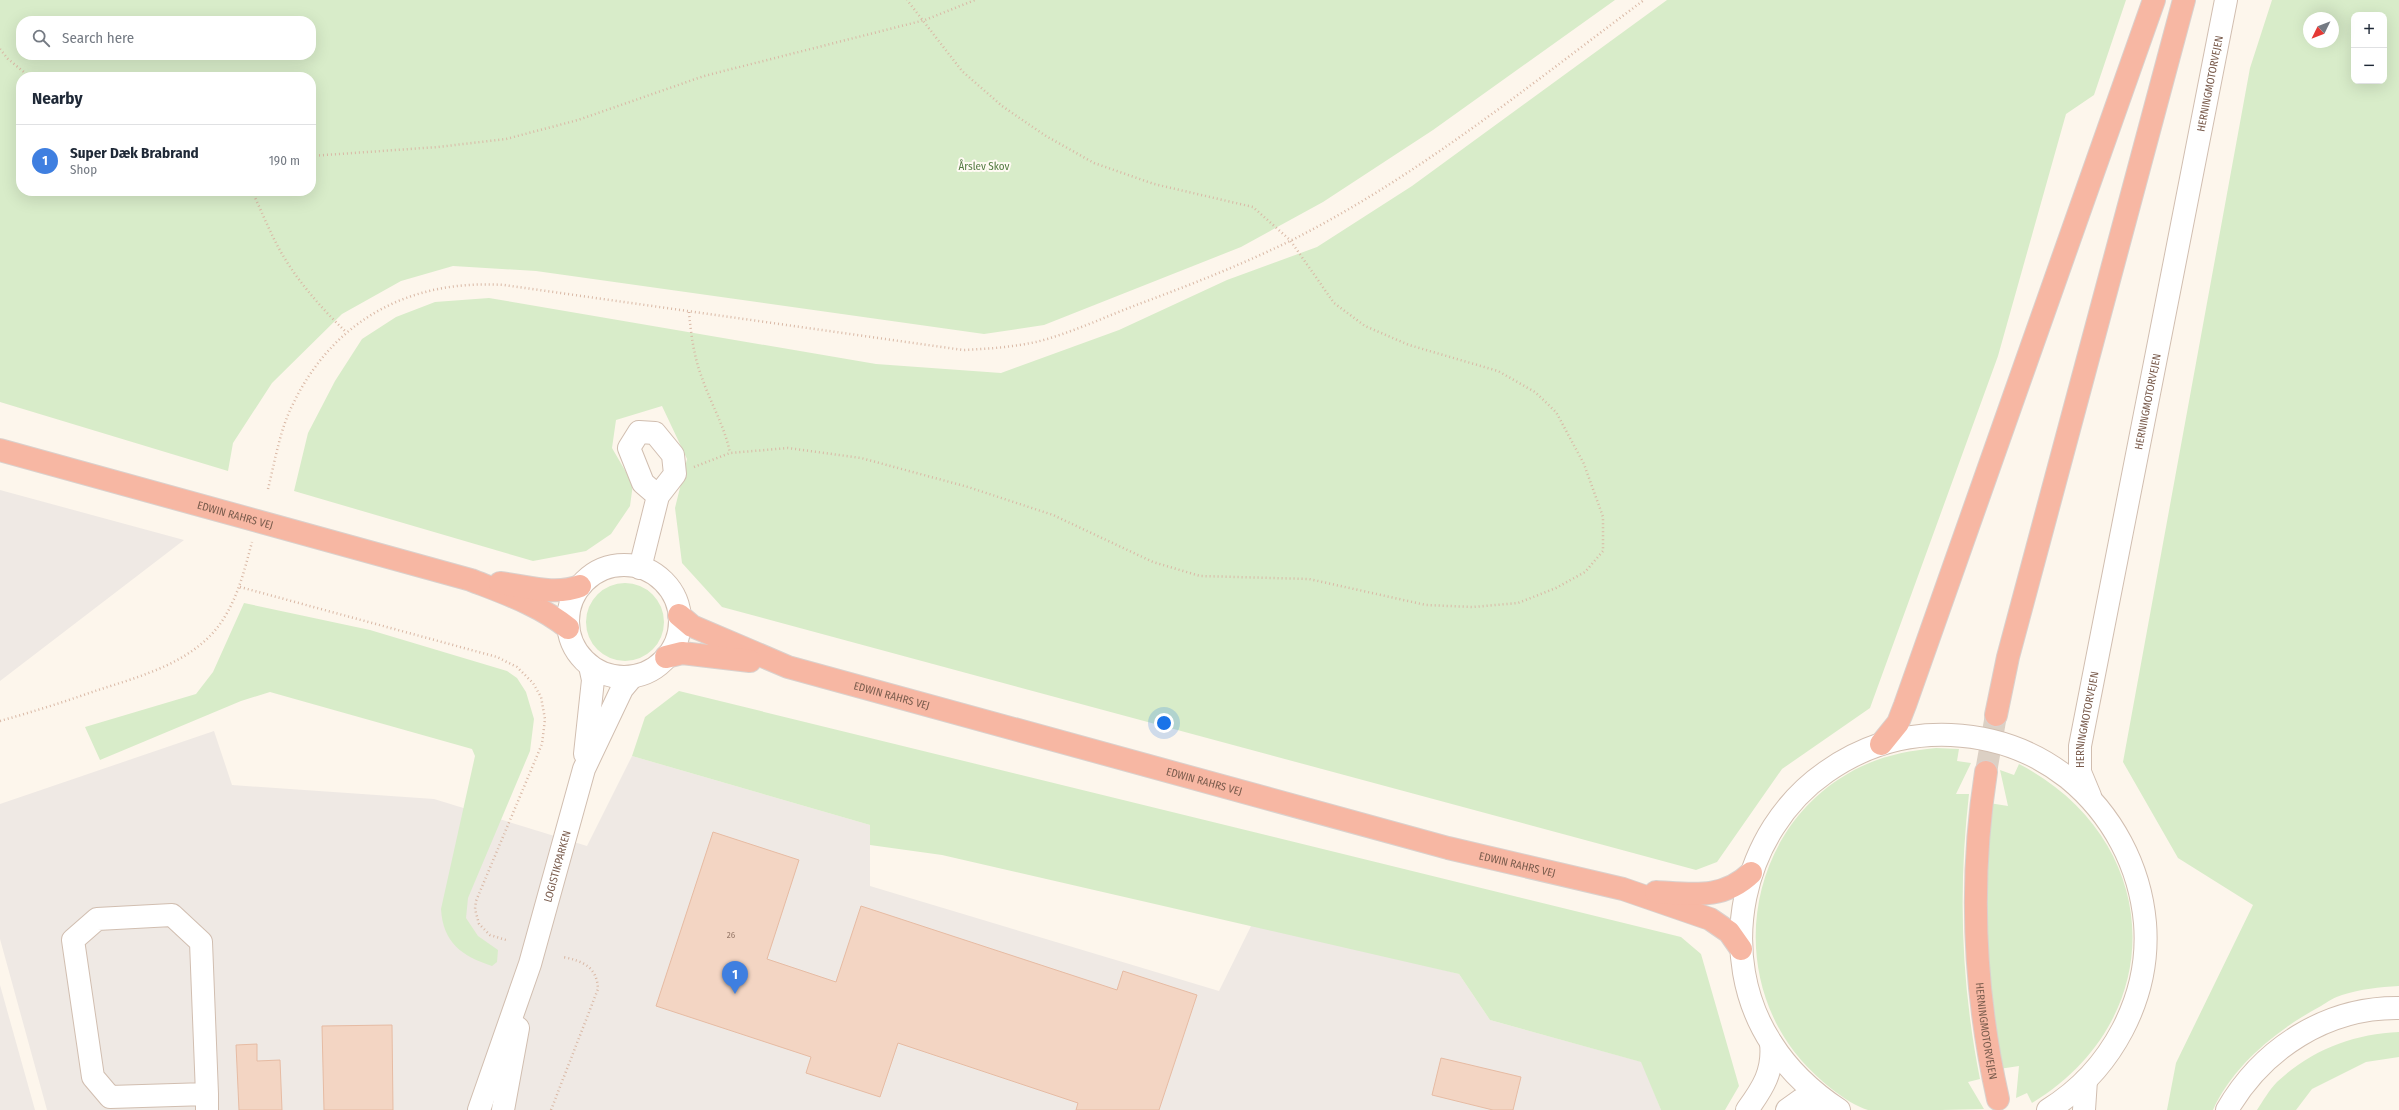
<!DOCTYPE html>
<meta charset="utf-8">
<style>
:root{--surface:#fff;--page:#f6f6f7;--text:#1f2937;--muted:#747a83;--line:#e0e1e3;--accent:#e76f51}
body{margin:0;font-family:"Fira Sans Condensed",sans-serif;background:var(--page);color:var(--text)}
.controls{position:absolute;right:12px;top:12px;display:grid;overflow:hidden;border-radius:8px;box-shadow:0 4px 16px #0002}
.controls button{width:36px;height:36px;display:grid;place-items:center;padding:0;border:0;border-bottom:1px solid var(--line);background:var(--surface);color:var(--text);font:20px sans-serif}
.compass{position:absolute;left:2303px;top:12px;width:36px;height:36px;border-radius:50%;background:var(--surface);box-shadow:0 4px 16px #0002;rotate:227deg}
.you{position:absolute;left:1164px;top:723px;width:14px;height:14px;margin:-10px;border:3px solid #fff;border-radius:50%;background:#1a73e8;box-shadow:0 0 0 6px #1a73e833}
.badge{display:grid;place-items:center;width:26px;height:26px;border-radius:50%;background:var(--accent);color:#fff;font-size:13px;font-weight:700}
.pin{position:absolute;translate:-50% -33px;filter:drop-shadow(0 1px 2px #0008)}
.pin::after{content:'';position:absolute;top:21px;width:14px;height:12px;background:inherit;clip-path:polygon(0 0,100% 0,50% 100%)}
.list{margin:0;padding:0;list-style:none}
h2{display:flex;justify-content:space-between;align-items:center;height:52px;margin:0;padding:0 16px;font-size:17px}
h2 small{font-size:13px;font-weight:400;color:var(--muted)}
.list li{display:grid;grid-template-columns:26px 1fr auto;gap:12px;align-items:center;box-sizing:border-box;height:72px;padding:0 16px;border-top:1px solid var(--line)}
.list b{display:block;font-size:15px;white-space:nowrap}
.list p{margin:0;font-size:13px;white-space:nowrap;color:var(--muted)}
.list em{font-size:13px;font-style:normal;color:var(--muted)}
.icon{flex:none;width:22px;height:22px;fill:none;stroke:currentColor;stroke-width:2;stroke-linecap:round;stroke-linejoin:round}
.map{position:relative;flex:none;width:2399px;height:1110px;overflow:hidden}
.search{position:absolute;background:var(--surface);box-shadow:0 4px 16px #0002;left:16px;top:16px;width:300px;height:44px;display:flex;align-items:center;gap:10px;box-sizing:border-box;padding:0 14px;border-radius:16px;color:var(--muted);font-size:15px}
.panel{position:absolute;background:var(--surface);box-shadow:0 4px 16px #0002;left:16px;top:72px;width:300px;height:124px;border-radius:16px}
.map>svg:first-child{display:block}
</style>
<div class="map">
<svg width="2399" height="1110" viewBox="0 0 2399 1110">
<rect width="100%" height="100%" fill="#fdf6ec"/>
<path fill="#efe9e4" d="M0,490L184,540L0,681Z
M214,731L232,785L434,799L587,846L632,756L870,825V886L1219,991L1254,920L1459,974L1490,1020L1642,1062L1661,1110H47L0,939V804Z
M0,985L35,1110H0Z"/>
<path fill="#d8ecc9" fill-rule="evenodd" d="M0,0H1615L1433,130L1323,202L1241,247L1044,325L984,334L536,271L453,266L401,281L342,314L272,383L233,443L228,471L0,402ZM21,21H311V55H21ZM21,77H311V191H21Z
M1667,0H2126L2094,95L2066,114L1998,356L1870,708L1782,769L1717,862L1696,870L722,607L682,563L675,508L687,459L662,406L616,420L612,448L633,484L630,506L611,534L586,551L533,561L294,491L308,433L335,381L362,339L396,317L435,302L489,298L876,364L1001,373L1119,330L1227,280L1317,247L1412,186Z
M2272,0H2399V986C2379,987 2361,989 2342,995C2335,997 2327,1002 2321,1006C2278,1029 2233,1065 2213,1110H2167L2176,1063L2253,905L2178,858L2123,762L2250,68ZM2354,15H2384V81H2354ZM2309,18H2333V42H2309Z
M586 622a39 39 0 1 1 78 0a39 39 0 1 1-78 0Z
M244,603L370,630L507,671L517,678L526,692L534,719L530,751L468,898L466,918L478,936L498,950L497,962L492,966C462,956 443,943 441,909L475,756L472,749L270,692L241,701L100,760L85,727L196,694L213,672Z
M679,691L1681,937L1701,954L1739,1086L1725,1110H1661L1641,1062L1490,1020L1459,974L942,855L870,845V825L632,756L645,717Z
M1936,748L1959,749L1957,761L1971,763L1956,794H1969C1958,890 1961,984 1980,1079L1968,1082L1984,1109C1957,1110 1927,1110 1899,1110C1890,1110 1877,1110 1868,1110C1845,1103 1816,1077 1801,1060C1725,972 1747,831 1849,773C1876,757 1905,751 1936,748Z
M2019,764C2164,839 2172,1018 2032,1103L2027,1093L2016,1098L2019,1066L1999,1069L1984,956L1989,803L2008,806L2000,770L2014,775Z
M2399,1032V1057L2366,1062L2312,1089L2296,1110H2257C2263,1101 2269,1090 2277,1082C2311,1050 2353,1034 2399,1032Z"/>
<path fill="#f3d5c3" stroke="#e6bba3" d="M713,832L799,860L767,959L836,982L861,906L1117,990L1123,971L1197,995L1159,1110H1076L1078,1103L898,1043L880,1097L806,1073L811,1057L656,1006Z
M392,1025L393,1110H324L322,1026Z
M257,1044V1061L280,1060L282,1110H239L236,1045Z
M1441,1058L1521,1077L1513,1110H1493L1432,1095Z"/>
<g fill="none" stroke-linecap="round" stroke-linejoin="round">
<path stroke="#dcd0c4" stroke-width="22" stroke-dasharray="22 11" stroke-linecap="butt" d="M1986,772L1996,715"/>
<g stroke="#d1beb0" stroke-width="24">
<g id="minor">
<circle cx="624" cy="621" r="56"/>
<path d="M640,568L658,496L675,474L673,455L655,433L639,432L629,448L643,483L658,496"/>
<path d="M585,754L593,680L590,666"/>
<path id="s1" d="M2090,796L2080,772V746L2226,0"/>
<path d="M207,1094L110,1097L93,1077L73,940L97,919L172,915L201,942L207,1094V1110"/>
<path id="s2" d="M479,1110L530,964L584,769L622,689L632,677"/>
<path d="M503,1110L518,1028"/>
<path d="M1747,1110C1763,1088 1774,1071 1771,1043"/>
<path d="M1787,1110L1801,1100H1823"/>
<path d="M1839,1110C1812,1092 1789,1071 1772,1044C1714,956 1741,831 1826,772C1863,746 1906,733 1951,735C1993,737 2034,751 2068,778C2112,814 2140,866 2145,923C2151,998 2111,1071 2048,1110"/>
<path d="M2084,1110L2086,1080"/>
<path d="M2227,1110C2263,1048 2327,1007 2399,1008"/>
</g>
</g>
<g stroke="#dad1cd" stroke-width="24">
<g id="highway">
<path id="s3" d="M0,450L471,580C504,593 540,605 568,628"/>
<path d="M500,583C526,586 555,596 580,586"/>
<path id="s4" d="M679,615L692,626L788,667L1448,848L1623,889L1710,919L1729,932L1741,949"/>
<path d="M666,657L682,653L750,661"/>
<path d="M1996,715L2008,657L2184,0"/>
<path d="M1881,744L1898,723L1905,705L2154,0"/>
<path id="s5" d="M1986,772C1969,881 1974,992 1998,1099"/>
<path d="M1656,892C1692,894 1723,900 1751,873"/>
</g>
</g>
<path stroke="#d9b8a5" stroke-width="2.5" stroke-dasharray="1 3" stroke-linecap="butt" d="M0,49L8,59L30,77
M311,156L438,147L506,139L578,120L704,76L925,20L975,0
M252,191C260,208 267,225 275,241C292,275 319,306 346,332
M689,312C691,335 694,357 702,378C711,404 725,427 730,453
M694,467L730,453L788,448L861,458L968,487L1053,515L1153,562L1200,576L1309,579L1426,605L1473,607L1518,603L1556,588L1585,572L1603,551V517L1584,464L1556,412L1535,392L1498,371L1409,345L1365,326L1334,303L1290,240L1253,207L1154,184L1094,163L1046,136L1002,106L962,71L907,0
M268,489C275,461 280,429 293,404C334,319 411,279 504,285L963,350C988,349 1012,347 1036,342C1069,334 1107,316 1139,304C1190,285 1241,265 1290,241C1416,178 1531,84 1644,0
M240,587L497,657L517,667L533,683L541,697L545,719L542,744L476,901L475,909L479,924L490,935L506,940
M0,721C32,712 64,702 95,691C141,676 197,662 224,618C239,594 245,568 252,542
M551,1110L598,989C597,967 583,961 563,957"/>
<use href="#minor" stroke="#fff" stroke-width="22"/>
<use href="#highway" stroke="#f7b7a3" stroke-width="22"/>
</g>
<g text-anchor="middle" dominant-baseline="central" stroke-width="4" stroke-linejoin="round" paint-order="stroke">
<g font-size="9" fill="#987a6a">
<text x="731" y="935">26</text>
</g>
<g font-size="11" fill="#7a5c4d" stroke="#fffaf3">
<text stroke="none"><textPath href="#s1" startOffset="727">HERNINGMOTORVEJEN</textPath></text>
<text stroke="none"><textPath href="#s1" startOffset="403">HERNINGMOTORVEJEN</textPath></text>
<text stroke="none"><textPath href="#s3" startOffset="244">EDWIN RAHRS VEJ</textPath></text>
<text stroke="none"><textPath href="#s4" startOffset="229">EDWIN RAHRS VEJ</textPath></text>
<text stroke="none"><textPath href="#s1" startOffset="79">HERNINGMOTORVEJEN</textPath></text>
<text stroke="none"><textPath href="#s4" startOffset="553">EDWIN RAHRS VEJ</textPath></text>
<text stroke="none"><textPath href="#s4" startOffset="877">EDWIN RAHRS VEJ</textPath></text>
<text stroke="none"><textPath href="#s2" startOffset="256">LOGISTIKPARKEN</textPath></text>
<text stroke="none"><textPath href="#s5" startOffset="260">HERNINGMOTORVEJEN</textPath></text>
</g>
<g font-size="11" fill="#537a41" stroke="#fffaf3">
<text x="984" y="166">Årslev Skov</text>
</g>
</g>
</svg>
<div class="controls">
<button>+</button>
<button>−</button>
</div>
<svg class="compass" viewBox="-18 -18 36 36"><path d="M0-13l5 13h-10z" fill="#e53935"/><path d="M0 13l5-13h-10z" fill="#747a83"/></svg>
<div class="you"></div>
<div class="pin badge" style="left:735px;top:994px;background:#3f7fe0">1</div>
<div class="search"><svg class="icon" aria-label="search" viewBox="0 0 24 24"><circle cx="10" cy="10" r="6"/><path d="M15 15l6 6"/></svg>Search here</div>
<section class="panel">
<h2>Nearby<small></small></h2>
<ul class="list">
<li><span class="badge" style="background:#3f7fe0">1</span><div><b>Super Dæk Brabrand</b><p>Shop</p></div><em>190 m</em></li>
</ul>
</section>
</div>
